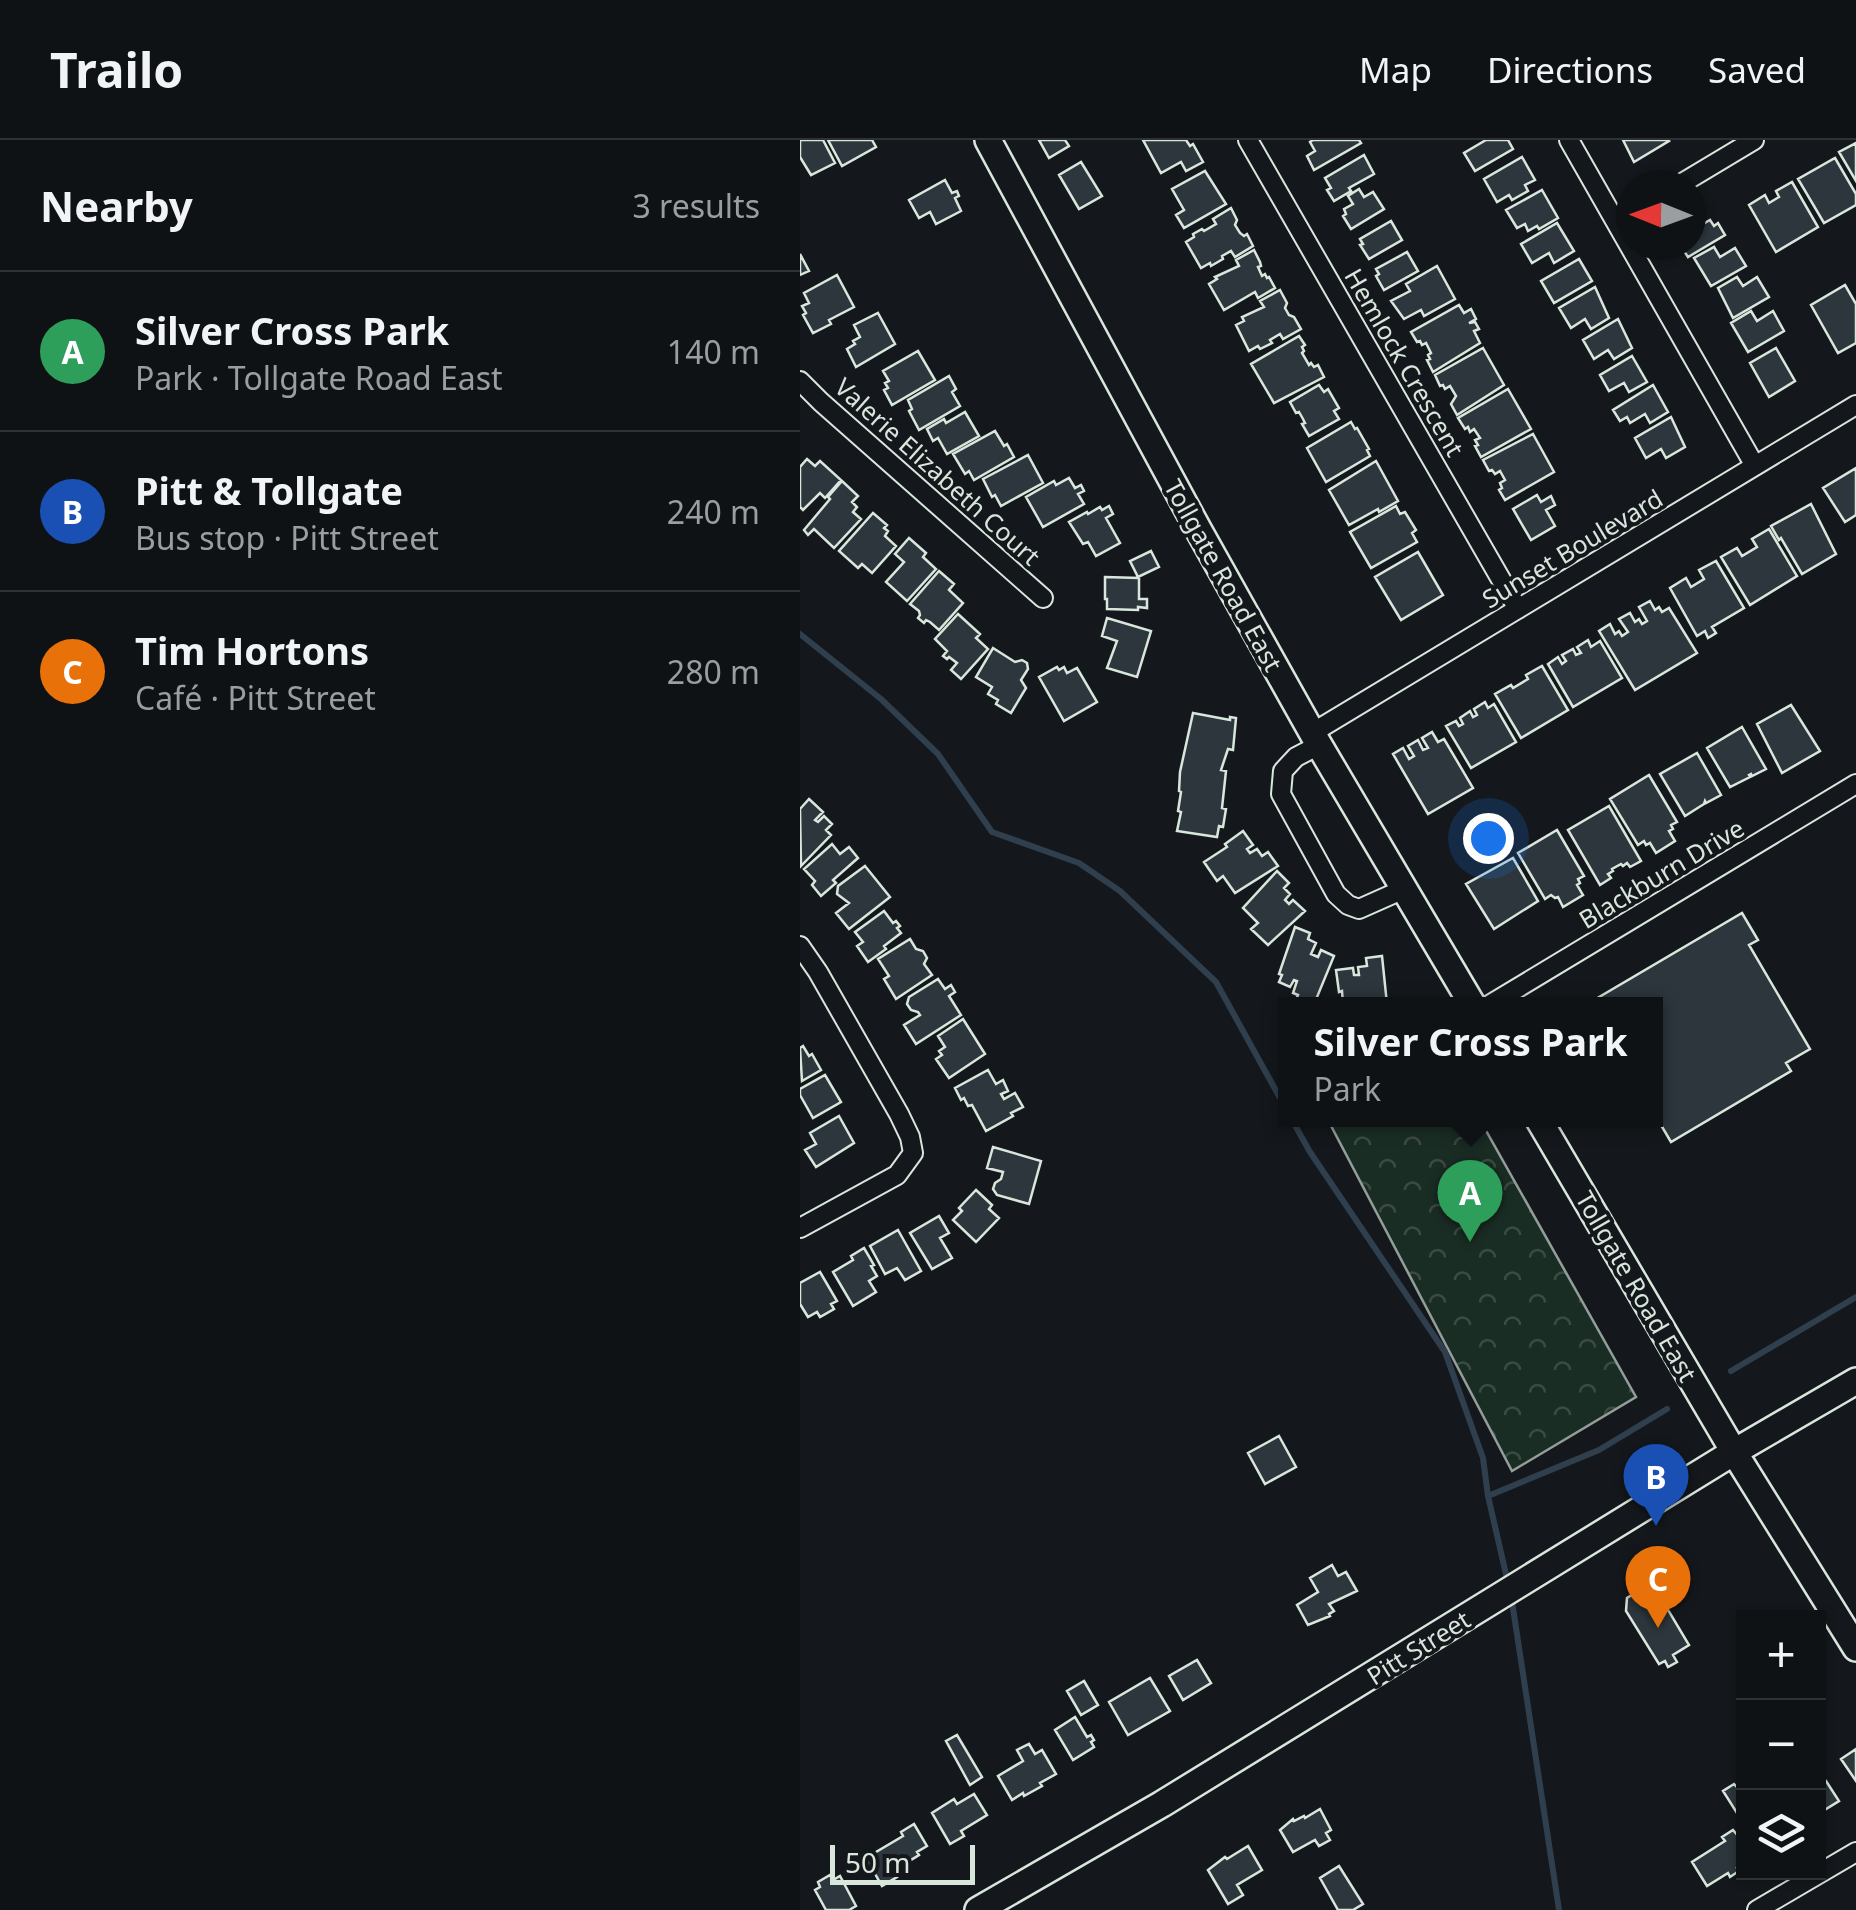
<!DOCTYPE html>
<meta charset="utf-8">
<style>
:root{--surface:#0f1215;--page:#181b1e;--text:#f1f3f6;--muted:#9b9ea0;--line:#2f3234;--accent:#0b8043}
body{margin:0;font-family:"Noto Sans",sans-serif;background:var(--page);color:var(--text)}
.controls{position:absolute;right:30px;bottom:30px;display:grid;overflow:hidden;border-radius:0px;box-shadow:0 2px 8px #0004}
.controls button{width:90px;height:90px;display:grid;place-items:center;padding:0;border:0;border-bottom:2px solid var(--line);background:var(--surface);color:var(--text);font:50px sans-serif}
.compass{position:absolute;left:816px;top:30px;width:90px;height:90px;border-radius:50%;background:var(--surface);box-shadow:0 2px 8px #0004;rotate:271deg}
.scale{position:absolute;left:30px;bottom:25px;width:145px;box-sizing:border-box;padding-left:10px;border:5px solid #d8e6dc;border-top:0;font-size:28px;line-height:35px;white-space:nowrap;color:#d8e6dc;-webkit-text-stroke:8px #14181c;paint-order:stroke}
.you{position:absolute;left:688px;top:698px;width:35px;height:35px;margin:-25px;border:8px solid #fff;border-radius:50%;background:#1a73e8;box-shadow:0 0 0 15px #1a73e833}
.badge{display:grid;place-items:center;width:65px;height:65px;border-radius:50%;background:var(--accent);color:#fff;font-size:32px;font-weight:700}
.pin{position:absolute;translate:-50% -82px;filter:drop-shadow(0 2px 5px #0008)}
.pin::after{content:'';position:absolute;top:52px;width:35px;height:30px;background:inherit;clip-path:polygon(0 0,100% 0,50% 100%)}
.popup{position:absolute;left:478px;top:857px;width:385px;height:130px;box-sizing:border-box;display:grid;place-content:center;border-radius:0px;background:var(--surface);filter:drop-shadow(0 2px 8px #0005);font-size:32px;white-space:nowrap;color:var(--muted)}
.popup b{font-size:38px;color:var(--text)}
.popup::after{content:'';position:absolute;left:50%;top:100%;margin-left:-20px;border:20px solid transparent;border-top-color:var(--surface)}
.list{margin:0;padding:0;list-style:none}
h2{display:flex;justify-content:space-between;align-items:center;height:130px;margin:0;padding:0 40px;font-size:42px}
h2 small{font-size:32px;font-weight:400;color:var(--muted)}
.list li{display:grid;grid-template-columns:65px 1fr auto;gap:30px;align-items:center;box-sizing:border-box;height:160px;padding:0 40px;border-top:2px solid var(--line)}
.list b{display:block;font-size:38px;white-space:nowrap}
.list p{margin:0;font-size:32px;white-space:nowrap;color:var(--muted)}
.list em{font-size:32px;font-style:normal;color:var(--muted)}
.icon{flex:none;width:55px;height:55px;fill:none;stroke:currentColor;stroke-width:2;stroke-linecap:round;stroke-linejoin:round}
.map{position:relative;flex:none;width:1056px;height:1770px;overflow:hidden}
header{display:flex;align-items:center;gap:60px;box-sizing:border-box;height:140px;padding:0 50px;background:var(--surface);border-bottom:2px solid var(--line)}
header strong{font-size:48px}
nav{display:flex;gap:55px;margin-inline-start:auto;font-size:35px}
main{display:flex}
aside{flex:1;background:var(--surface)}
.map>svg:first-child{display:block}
</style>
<header>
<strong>Trailo</strong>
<nav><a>Map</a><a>Directions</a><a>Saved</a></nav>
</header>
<main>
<aside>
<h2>Nearby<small>3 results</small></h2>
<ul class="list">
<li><span class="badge" style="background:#2e9e5b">A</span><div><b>Silver Cross Park</b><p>Park · Tollgate Road East</p></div><em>140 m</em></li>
<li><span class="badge" style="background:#1a4fb4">B</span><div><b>Pitt &amp; Tollgate</b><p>Bus stop · Pitt Street</p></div><em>240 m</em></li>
<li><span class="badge" style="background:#e8710a">C</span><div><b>Tim Hortons</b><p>Café · Pitt Street</p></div><em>280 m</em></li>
</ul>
</aside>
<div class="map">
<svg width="1056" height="1770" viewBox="0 0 1056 1770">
<defs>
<pattern id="park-crowns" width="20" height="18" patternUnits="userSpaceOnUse" patternTransform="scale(2.5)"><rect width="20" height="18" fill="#1a2d24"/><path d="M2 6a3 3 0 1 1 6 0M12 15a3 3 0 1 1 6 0" fill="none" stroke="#3b4b43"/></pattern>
</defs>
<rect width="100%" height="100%" fill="#14181c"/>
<path fill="url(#park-crowns)" stroke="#939e99" stroke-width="2.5" d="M528,980H680L836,1257L712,1331Z"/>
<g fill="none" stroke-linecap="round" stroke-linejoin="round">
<path stroke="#2f3f4d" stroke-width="6" d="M0,494L81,559L138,614L192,692L279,723L320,751L416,842L485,967
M492,980L510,1012L645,1212L683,1318L688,1356L708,1443
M931,1231L1056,1157
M688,1356L799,1310L867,1269
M711,1455L759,1770"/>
</g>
<path fill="#2c363c" stroke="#d8e6dc" stroke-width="2.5" d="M0,0H23L35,23L11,35L0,17Z
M28,0H72L76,7L42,26Z
M239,0H265L269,6L249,18Z
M343,0H386L390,6L393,4L403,22L386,31L381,22L361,33Z
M513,0H559L561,3L514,30L507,16L515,11L510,2Z
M686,0H708L713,9L675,31L664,13Z
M823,0H868L869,1L834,22Z
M1056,3V41L1039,12Z
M564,15L574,34L549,48L551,51L534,61L527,50L531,48L525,38Z
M722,17L735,40L725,45L728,51L712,60L709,55L697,62L684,39Z
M1035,18L1056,54V65L1024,83L998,39Z
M281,22L302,56L279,69L259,35Z
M405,31L426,64L384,88L376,75L384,70L372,49Z
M145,40L152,53L157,51L159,56L155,58L161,71L136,84L130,72L119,78L109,60Z
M992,42L1018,87L976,112L949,65L965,55L969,63L979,57L976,51Z
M559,49L564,57L573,52L584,69L551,89L543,76L546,74L544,69L553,64L548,56Z
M742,50L758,78L739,89L737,86L728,91L725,84L717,88L706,70Z
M431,68L437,80L435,85L440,93L444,96L447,94L453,106L435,117L431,111L422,116L423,119L411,126L410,123L401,128L386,102L394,97L393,94L402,89L404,91L416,84L413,79Z
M910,80L914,86L918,83L925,95L888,117L880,105H891V91Z
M591,81L602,100L569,119L560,105L563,104L560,99Z
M757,83L774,111L754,123L749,113L732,123L721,104Z
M914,107L920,117L935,108L946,126L911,146L894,118Z
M454,110L460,122L461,126L458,127L462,136L465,134L467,138L469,137L475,148L458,158L455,152L424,170L409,144L417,139L415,137L439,126L436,120Z
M607,112L618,131L584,150L576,136L579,134L576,129Z
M0,114L9,131L0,135Z
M779,119L792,141L754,163L741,141Z
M637,126L655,159L624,176L621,170L604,179L591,161L610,151L606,144Z
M37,135L54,167L29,180L31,184L13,193L3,175L6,173L2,166L9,163L4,153Z
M937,137L943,146L957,137L969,157L933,178L918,148Z
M1045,145L1056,164V203L1038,213L1011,165Z
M795,147L809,178L791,189L785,179L771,188L759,168Z
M480,150L487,163L485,168L489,175L494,177L501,189L483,199L480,194L470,200L472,203L460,209L458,206L449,211L436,185L444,181L442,177L464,167L460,161Z
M659,165L664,173L671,169L676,179L669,183L675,182L679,189L674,191L680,203L633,232L627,220L630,219L628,215L631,213L626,203L622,205L620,201L617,202L611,192Z
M951,171L957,181L973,171L984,191L948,212L931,183Z
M78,173L95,204L56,227L47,209L55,204L53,201L60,197L54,185Z
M818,179L832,208L814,219L808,210L794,219L783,200Z
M499,196L505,205L502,207L504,211L502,213L509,225L511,223L514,227L518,225L524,237L474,263L451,224Z
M683,208L704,245L657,275L651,264L656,256L650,246L645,249L643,245L640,246L635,235Z
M976,208L995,241L969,257L950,223Z
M118,211L135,240L92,265L84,250L88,248L85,243L89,241L83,231Z
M832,216L847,242L829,252L824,243L809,251L800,235Z
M149,236L156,249L152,252L160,266L119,290L109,271L112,269L108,260Z
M519,245L524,252L528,249L539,268L534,271L539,279L509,296L502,284L505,283L503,279L499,272L496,273L490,262Z
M853,245L868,272L850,283L845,274L830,283L827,277L820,281L813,270Z
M708,249L731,289L681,317L675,306L678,305L675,300L680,298L674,289L670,292L668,287L665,289L658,278Z
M165,272L179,296L147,314L138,298L133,301L127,289L144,279L146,283Z
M871,277L885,307L866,318L861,309L846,318L835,298Z
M551,282L555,289L557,288L569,309L567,310L570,316L526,342L507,308Z
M195,291L204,306L207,304L214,317L174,340L169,331L165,334L153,314Z
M733,294L754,332L705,360L699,350L702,348L700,343L705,340L700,331L695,334L692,330L689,331L683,320Z
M228,315L243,343L201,366L195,355L192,357L183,339Z
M7,319L15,326L20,321L41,340L25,358L20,353L3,370L0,367V327Z
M576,321L598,361L579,372L578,369L549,385L529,350Z
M1056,328V375L1045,382L1023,348Z
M269,338L275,348L281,345L284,351L278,354L284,364L243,387L226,357L254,341L256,345Z
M42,341L58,356L52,362L57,367L53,372L61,379L34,408L14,389L8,395L4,390L30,359L28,357Z
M737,355L741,362L751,356L755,365L746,370L755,386L731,400L713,369Z
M1011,364L1036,414L1002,434L981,398L979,400L971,386Z
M309,366L313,374L306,378L320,403L296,416L288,402L283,404L269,382L287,372L288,374L300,367L302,370Z
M596,366L600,374L605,372L616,390L612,393L617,402L571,428L550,392Z
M73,373L87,385L84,388L88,391L85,396L96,406L72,433L62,424L58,428L39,411Z
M969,389L997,436L950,465L921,417L937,408L942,416L957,407L952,399Z
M109,398L126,413L123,417L136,429L107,461L86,442L104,422L95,414Z
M351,411L359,427L338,437L330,421Z
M618,412L643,455L601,480L575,437Z
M916,421L944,468L912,487L916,493L908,498L905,491L897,496L870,448L886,438L891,447L904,439L899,430Z
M139,431L154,444L149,450L163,463L139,490L130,482L126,480L124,483L118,478L120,475L119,471L110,464Z
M305,437L339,438V459H347V468L338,467V470L307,469V459H305Z
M850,461L855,470L859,467L862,472L869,468L897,513L835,550L799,491L810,484L815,494L819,491L822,496L828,492L819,479L830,473L835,482L839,479L842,484L847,481L839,467Z
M158,474L180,494L176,498L188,509L161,539L151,530L157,523L149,517L147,519L143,516L147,511L135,499Z
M307,478L351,491L337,537L307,528L317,501L302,496Z
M788,500L791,507L800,501L822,538L773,567L748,524L758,517L762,524L766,521L762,515L773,509L776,515L781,513L777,507Z
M193,508L215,522L222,520L227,523L228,529L221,540L226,548L211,573L196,564L198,560L188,554L192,547L176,537Z
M742,526L768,570L721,598L695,554L711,545L713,548L728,539L726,535Z
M257,527L259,530L264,527L267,533L277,528L297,562L264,581L239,537Z
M685,562L688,568L694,564L716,602L671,628L646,586L656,581L659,586L663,584L660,578L670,571L673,577L677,575L674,569Z
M991,565L1020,611L982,633L957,584Z
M393,573L430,580V577L436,578L433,610L428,609L421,630L426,631L422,668L426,669L423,687L419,686L417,697L377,691L381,672L378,671L381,652L379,651L380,632Z
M942,587L966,629L952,636L951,634L949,635L950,637L930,647L907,608Z
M632,592L638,602L644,599L673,648L628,674L593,614L603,608L609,619L614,616L608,606L618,600L623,610L628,608L622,598Z
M897,613L921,655L906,663L905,661L904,664L885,676L860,634Z
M849,635L877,682L871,685L873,689L869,691L875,701L856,713L850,703L846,705L844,701L838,705L810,659Z
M9,659L23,672L15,680L18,682L24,676L32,684L26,690L31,695L1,726L0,669Z
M809,666L841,721L830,727L827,723L823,726L821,724L812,729L813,731L808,734L811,738L800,745L768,690Z
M757,690L784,736L778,739L780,743L777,745L783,755L763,767L758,757L755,758L751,755L745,759L718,713Z
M443,691L453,705L447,709L450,713L457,709L462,716L468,712L478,726L435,753L423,736L417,741L404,722L427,707L425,704Z
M32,704L40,714L49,707L58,718L33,740L36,743L21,756L12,745L15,741L4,729Z
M713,718L738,761L694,789L666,744Z
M65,726L90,757L49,789L36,773L49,763L37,754L38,746Z
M477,731L489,743L484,748L490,754L485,760L489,764L493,760L505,771L468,805L451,789L458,783L443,768Z
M84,771L93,783L96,781L100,786L97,788L101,793L84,806L86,809L68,822L57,806L63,802L55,792Z
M942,773L958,800L949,805L1010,909L986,923L991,931L871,1002L855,975V864H790L789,863Z
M495,787L510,793L508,799L516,803L511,814L518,817L521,810L534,816L515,862L510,860L508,864H494L498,855L493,853L497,841L494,840L490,847L479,842L482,835L479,834Z
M110,799L116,809L123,811L127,818L124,824L132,835L96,859L84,839L89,836L78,819Z
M582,816L587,864H543L542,851L539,852L536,830L553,828L554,835H559L558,827L567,826L566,818Z
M138,839L145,849L151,845L155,852L149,856L161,875L116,904L104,885L120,875L118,872L111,870L107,864L109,857Z
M163,879L185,914L149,938L136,919L142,915L139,911L145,907L138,896Z
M3,906L9,916L12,914L21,930L2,941L0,908Z
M188,930L196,944L203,940L208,951L201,954L204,959L215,953L223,967L211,973L213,976L186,991L172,965L168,966L164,958L161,960L155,948Z
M25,935L41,962L13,978L0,955V949Z
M39,976L54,1003L16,1027L5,1010L16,1004L10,993Z
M193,1007L241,1021L229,1064L197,1055L193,1049L195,1043L201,1039L203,1032L187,1028Z
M176,1050L192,1065L189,1069L199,1078L176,1102L153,1080L162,1071L159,1068Z
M139,1076L149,1093L140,1098L152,1118L132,1129L110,1093Z
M98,1090L121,1131L105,1140L97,1128L85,1134L70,1106Z
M64,1108L74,1125L71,1126L77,1136L69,1141L76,1152L53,1166L33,1132L53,1120L51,1116Z
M20,1132L37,1161L31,1164L34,1169L20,1177L17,1172L8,1177L0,1164V1143Z
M479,1296L496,1327L465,1344L448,1313Z
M532,1425L538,1436L546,1432L557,1451L529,1464L534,1471L529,1474L530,1476L508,1485L497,1465L518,1452L510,1438Z
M844,1447L851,1450L862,1467L867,1468L889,1505L873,1515L877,1522L868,1527L865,1521L859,1524L826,1471L827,1458Z
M397,1520L411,1543L383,1560L369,1536Z
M350,1538L370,1571L328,1595L309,1562Z
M284,1541L298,1565L281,1575L267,1551Z
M275,1577L287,1597L291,1595L294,1600L291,1602L294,1607L273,1620L255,1590Z
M157,1595L182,1637L170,1645L146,1601Z
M229,1604L235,1614L242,1610L256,1634L240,1643L242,1646L224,1656L223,1653L212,1660L198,1636L223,1621L217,1610Z
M1056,1609V1641L1041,1619Z
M1026,1641L1039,1661L1018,1674V1645Z
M934,1644L944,1655V1680L942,1681L923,1651Z
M174,1654L187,1675L161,1691L164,1696L150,1704L132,1673L154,1659L157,1664Z
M520,1669L531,1690L526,1693L530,1700L519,1706L515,1700L493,1712L480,1690L493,1679L494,1681L504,1676L505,1678Z
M114,1684L127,1706L117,1712L119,1715L93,1731L97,1737L82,1746L66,1718L103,1696L101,1692Z
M933,1690L944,1703V1724L937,1728L939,1731L930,1737L928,1733L907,1746L892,1722L925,1701L922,1697Z
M448,1706L462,1730L437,1745L443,1755L428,1764L408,1730L425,1717L427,1719Z
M539,1726L563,1764L553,1770H538L520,1738Z
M30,1735L33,1740L40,1736L56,1766L49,1770H26L15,1750L20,1747L18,1742Z"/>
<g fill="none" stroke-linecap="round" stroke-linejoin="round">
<g stroke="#d8e6dc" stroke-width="22">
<path id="street" d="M448,0L718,469
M769,0L955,326
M879,45L954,0
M0,241L21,262L243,458
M512,593L1056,265
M519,605L496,617L483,631L481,654L536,754L548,765L559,769L604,749
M0,806L18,832L99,974L110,997L113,1013L97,1035L0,1088
M691,864L1056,644
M957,1770L1056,1712"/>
</g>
<g stroke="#d8e6dc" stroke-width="30">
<path id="secondary" d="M188,0L398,389L519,605L672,864
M739,980L934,1312L1056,1508
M178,1770L362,1664L934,1312L1056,1241"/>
</g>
<use href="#street" stroke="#14181c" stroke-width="18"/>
<use href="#secondary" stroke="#14181c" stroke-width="25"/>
</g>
<g text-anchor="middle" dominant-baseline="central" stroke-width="8" stroke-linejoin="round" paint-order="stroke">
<g font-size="25" fill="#d8e6dc" stroke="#14181c">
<text transform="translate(605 222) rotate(60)">Hemlock Crescent</text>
<text transform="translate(138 331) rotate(42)">Valerie Elizabeth Court</text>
<text transform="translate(772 408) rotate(-31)">Sunset Boulevard</text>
<text transform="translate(424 435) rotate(61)">Tollgate Road East</text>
<text transform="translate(861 733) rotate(-31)">Blackburn Drive</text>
<text transform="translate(837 1146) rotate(60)">Tollgate Road East</text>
<text transform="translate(618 1507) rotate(-32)">Pitt Street</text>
</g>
</g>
</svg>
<div class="controls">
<button>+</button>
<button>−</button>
<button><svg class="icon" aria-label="layers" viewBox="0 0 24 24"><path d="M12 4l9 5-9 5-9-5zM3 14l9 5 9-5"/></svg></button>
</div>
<svg class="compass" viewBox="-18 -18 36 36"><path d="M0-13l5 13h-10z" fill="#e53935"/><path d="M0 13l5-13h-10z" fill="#9b9ea0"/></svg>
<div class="scale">50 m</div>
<div class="you"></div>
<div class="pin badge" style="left:670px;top:1102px;background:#2e9e5b">A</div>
<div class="popup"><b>Silver Cross Park</b>Park</div>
<div class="pin badge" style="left:856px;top:1386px;background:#1a4fb4">B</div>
<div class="pin badge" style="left:858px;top:1488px;background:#e8710a">C</div>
</div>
</main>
